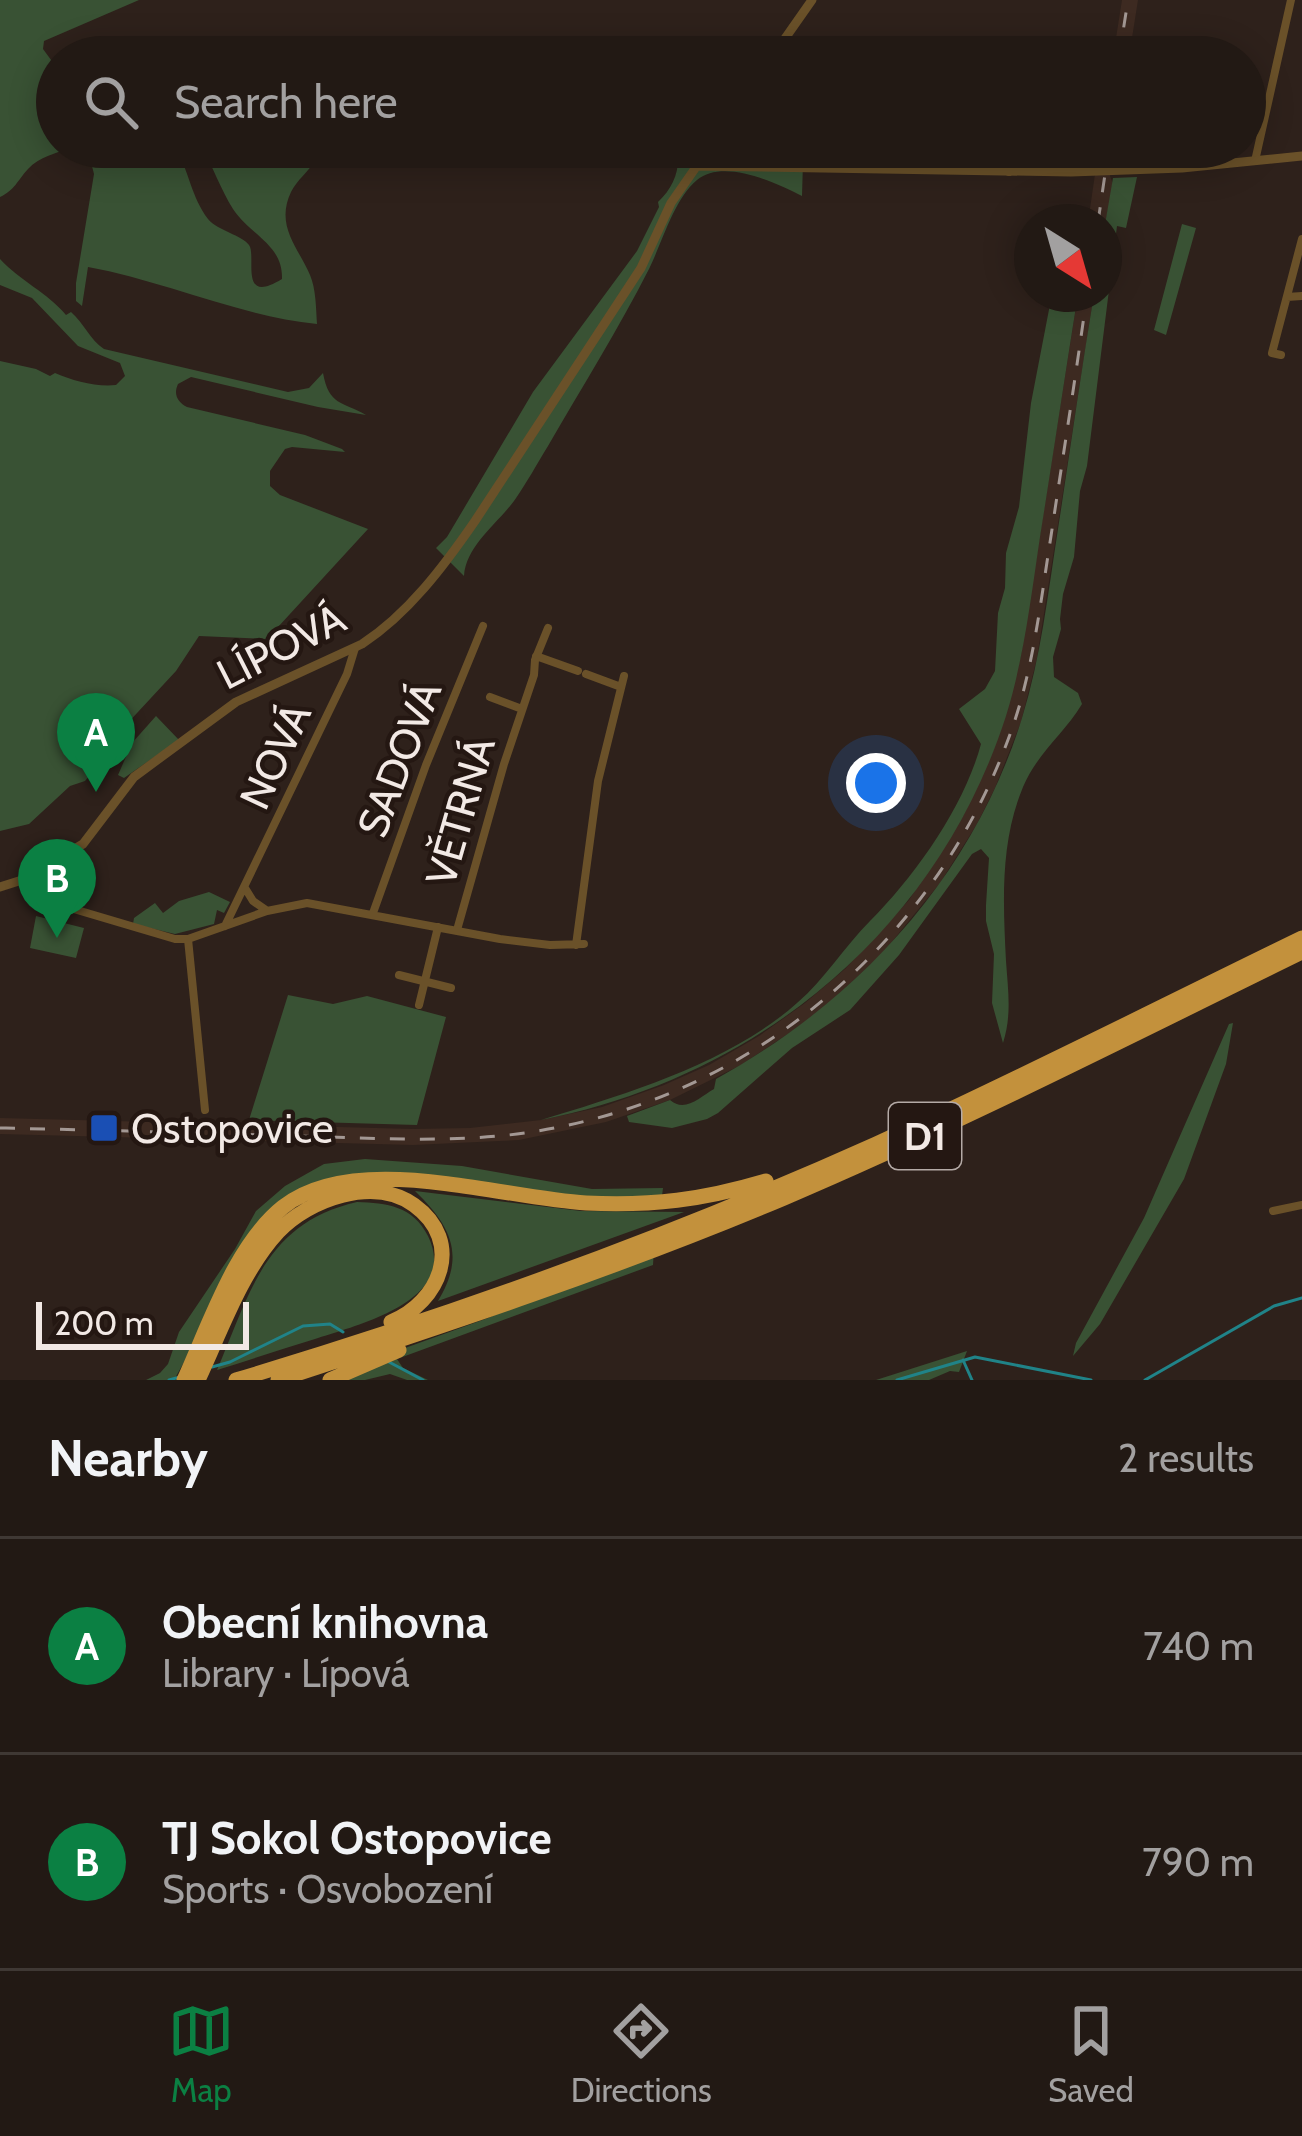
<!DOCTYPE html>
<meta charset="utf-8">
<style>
:root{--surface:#221914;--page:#2e2622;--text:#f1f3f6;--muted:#a2a0a0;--line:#3f3834;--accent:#0b8043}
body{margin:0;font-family:Cabin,sans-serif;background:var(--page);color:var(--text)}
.compass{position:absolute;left:1014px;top:204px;width:108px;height:108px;border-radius:50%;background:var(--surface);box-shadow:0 6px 30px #0003;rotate:143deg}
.scale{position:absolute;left:36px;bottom:30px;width:213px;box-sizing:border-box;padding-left:12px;border:6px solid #f2e9e5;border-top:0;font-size:33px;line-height:42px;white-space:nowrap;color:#f2e9e5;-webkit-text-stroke:9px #241712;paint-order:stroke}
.you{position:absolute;left:876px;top:783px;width:42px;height:42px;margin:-30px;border:9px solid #fff;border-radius:50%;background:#1a73e8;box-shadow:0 0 0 18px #1a73e833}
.badge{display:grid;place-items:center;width:78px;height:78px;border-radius:50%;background:var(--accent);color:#fff;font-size:39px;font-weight:700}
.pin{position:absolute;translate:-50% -99px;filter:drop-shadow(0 3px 6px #0008)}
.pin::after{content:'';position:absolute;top:63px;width:42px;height:36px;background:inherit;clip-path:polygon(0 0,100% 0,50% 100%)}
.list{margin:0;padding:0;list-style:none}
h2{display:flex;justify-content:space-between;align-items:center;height:156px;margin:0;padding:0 48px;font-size:51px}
h2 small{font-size:39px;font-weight:400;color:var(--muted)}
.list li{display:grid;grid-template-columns:78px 1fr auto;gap:36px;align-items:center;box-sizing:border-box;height:216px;padding:0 48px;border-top:3px solid var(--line)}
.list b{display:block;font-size:45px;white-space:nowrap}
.list p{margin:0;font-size:39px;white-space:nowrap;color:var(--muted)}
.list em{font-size:39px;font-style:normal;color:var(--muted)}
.icon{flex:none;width:66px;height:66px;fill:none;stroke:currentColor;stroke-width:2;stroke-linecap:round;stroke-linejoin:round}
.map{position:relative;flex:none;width:1302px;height:1380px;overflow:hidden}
.search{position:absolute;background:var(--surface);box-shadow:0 6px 30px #0003;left:36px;right:36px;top:36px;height:132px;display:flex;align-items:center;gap:30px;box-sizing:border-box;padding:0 42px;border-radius:66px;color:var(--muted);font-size:45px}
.sheet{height:588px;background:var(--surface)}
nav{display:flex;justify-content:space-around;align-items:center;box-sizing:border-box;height:168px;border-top:3px solid var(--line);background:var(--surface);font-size:33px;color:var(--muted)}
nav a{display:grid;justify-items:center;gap:6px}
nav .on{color:var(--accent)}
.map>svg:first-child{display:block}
</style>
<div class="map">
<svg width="1302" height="1380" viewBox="0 0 1302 1380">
<rect width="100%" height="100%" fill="#2e211b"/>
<path fill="#3d2a21" d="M1122,0H1138L1129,57H1113Z
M1099,147H1115L1110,176L1113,184L1104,230V222H1088Z
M1078,294H1094L1037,658L1021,722L995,788L977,824L940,883L881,955L815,1016L741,1065L670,1100L606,1122L519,1140L413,1145L0,1134V1118L413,1129L470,1128L541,1120L602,1107L664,1085L709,1065L759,1036L805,1003L845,969L909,900L963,816L993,751L1005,717L1021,655Z"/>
<path fill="#395234" d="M0,0H139L44,41L43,49L57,68V147H72C57,153 39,157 28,169C17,181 15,190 0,197Z
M87,147H176C188,170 192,198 208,219C218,231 242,235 249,245C257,256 238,306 282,279C283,244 250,235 233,209C221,190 213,167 202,147H310L315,161C308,172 297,180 291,192C275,226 298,247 310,275C316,289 316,308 317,324C239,316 165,281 88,267L82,306L76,301V283L94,174Z
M677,147H717L713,153L719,159L803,162L802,196C776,183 724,158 697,180C674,199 662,243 649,269C618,330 582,387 548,446C537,464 526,484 514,501C496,525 466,546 464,576L436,548L447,537L533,392L637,251L659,207L658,202C674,187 681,169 677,147Z
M1137,177L1126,228L1117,226L1087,466L1080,491L1074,557L1063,594L1060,619L1061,629L1053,657L1054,677L1078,693L1082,704C1064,734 1038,752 1023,787C1000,842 1003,902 1006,961C1008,990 1012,1015 1003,1043L992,1003L994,954L986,921V905L989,858L981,849L972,854L899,955L850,1010L792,1048L718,1113L707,1119L672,1128L629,1122L627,1116L670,1100C685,1113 700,1097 714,1089L716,1079C859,1000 973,876 1022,718C1041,657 1048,593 1058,529C1070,451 1081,372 1094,294H1104V230L1113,178Z
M1182,224L1196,228L1166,335L1154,330Z
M0,259C20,281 47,292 66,315L71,312C84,323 90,340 104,349L288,392L309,388L323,373C329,406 342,401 366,415L318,407L191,377L178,384C173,395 178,402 187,407L305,435L342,449L345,452L292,447L285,449L270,471V486L280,495L368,529L267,639L199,636L176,671L86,768L90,775L85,781L70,786L29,824L0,831V361L36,369L50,376L55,373C73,381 96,387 116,385L125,376L120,363L78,346L32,298L0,285Z
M1052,294H1078C1065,375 1053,456 1040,537C1031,597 1024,658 1006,716C937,930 759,1077 541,1120C626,1094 730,1063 797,1003C825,979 844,947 870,921C915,876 964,807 981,744L959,709L985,689L995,671L998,613L1005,588L1006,553L1019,507L1031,403Z
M156,716L179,740L124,778L118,775L132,743Z
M209,892L230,902L224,913L217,910L214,924L175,934L133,924L134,918L155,903L163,913L179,901Z
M36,916L84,928L76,958L30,948Z
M288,995L333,1004L367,996L446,1017L417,1125L249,1120Z
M1233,1023L1226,1064L1184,1179L1100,1324L1073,1356L1076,1343L1144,1218L1229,1024Z
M365,1159L462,1166L592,1189L663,1188L661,1204L412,1181L296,1199L233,1274L174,1380H146L160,1373L168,1364L179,1332L235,1249L256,1211L285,1186L324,1164Z
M415,1191L581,1211L684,1212L438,1301C466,1255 451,1226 415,1191Z
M357,1202C387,1203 413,1206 428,1236C460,1301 357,1325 315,1339C282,1349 250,1360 217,1370C250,1293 265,1223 357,1202Z
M654,1249L653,1265L397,1359L403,1368L428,1380H407L390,1374L365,1380H338L394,1352L488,1318L537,1295Z
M967,1351L959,1372L950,1371L929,1380H876Z"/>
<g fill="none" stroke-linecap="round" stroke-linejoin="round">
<path stroke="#208388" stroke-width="3" d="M963,1360L972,1380
M389,1362L423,1380
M212,1367L230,1362L303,1326L330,1324L343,1332
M169,1380L180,1377
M897,1380L975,1357L1091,1380
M1145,1380L1274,1306L1302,1298"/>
<path stroke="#6a5129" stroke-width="8" d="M1255,161L1291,0
M1009,172L1015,147
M1287,297L1302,296
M1281,355L1272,353L1302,239
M536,656L578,671
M586,674L621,687
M490,697L522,709
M22,880L50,902L175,939H188L267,911L307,903L500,939L550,945L584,944
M245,888L253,901L266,910
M373,913L426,765L483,626
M225,926L347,674L355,648
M457,930L504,764L534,675L535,660L548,628
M188,939L205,1110
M576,945L598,781L624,676
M399,975L451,988
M419,1005L438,927
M1273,1211L1302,1205"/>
<path stroke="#6a5129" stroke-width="9" d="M772,57L812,0
M696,166L1071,172L1182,168L1302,156
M0,887L22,880L83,844L134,777L236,702L362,644C408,614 444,566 475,521L641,268L671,203L710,147"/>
<path stroke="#c3913c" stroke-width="15" d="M184,1380C209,1326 235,1245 283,1207C356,1150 500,1198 586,1203C653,1206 702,1200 766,1181
M198,1380C221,1331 241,1272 278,1232C309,1199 374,1176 414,1205C465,1242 440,1302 391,1322
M236,1380C453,1315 669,1237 876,1144C1019,1079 1160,1007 1302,938
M278,1380C449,1324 618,1268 784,1198C960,1123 1130,1036 1302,952
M330,1380L399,1350"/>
<path stroke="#a39894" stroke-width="3" stroke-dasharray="15 15" stroke-linecap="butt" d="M1119,57L1128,0
M1098,222L1109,147
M0,1128C100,1130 200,1133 299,1136C372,1138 445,1143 517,1134C747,1105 940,941 1014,723C1034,663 1041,599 1051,536C1063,456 1076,375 1087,294"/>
</g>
<rect fill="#1a4fb4" stroke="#241712" stroke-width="4.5" x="89" y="1113" width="30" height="30" rx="6"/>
<g text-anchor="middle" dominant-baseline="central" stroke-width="9" stroke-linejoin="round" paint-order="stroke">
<rect fill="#241712" stroke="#b4aaa6" stroke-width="3" x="889" y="1103" width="72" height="66" rx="9"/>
<g font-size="39" font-weight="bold" fill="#f2e9e5">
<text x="925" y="1136">D1</text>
</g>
<g font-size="42" fill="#f2e9e5" stroke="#241712">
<text transform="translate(281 646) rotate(-27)">LÍPOVÁ</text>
<text transform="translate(275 756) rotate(-65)">NOVÁ</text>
<text transform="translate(399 759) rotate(-69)">SADOVÁ</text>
<text transform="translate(460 811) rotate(-74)">VĚTRNÁ</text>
</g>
<g font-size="42" fill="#f2e9e5" stroke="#241712" text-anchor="start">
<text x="131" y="1128">Ostopovice</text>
</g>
</g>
</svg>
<svg class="compass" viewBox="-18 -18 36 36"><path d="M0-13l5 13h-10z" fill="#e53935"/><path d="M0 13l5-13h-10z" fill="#a2a0a0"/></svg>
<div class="scale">200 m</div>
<div class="you"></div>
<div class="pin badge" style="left:96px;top:792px">A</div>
<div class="pin badge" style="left:57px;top:938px">B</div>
<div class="search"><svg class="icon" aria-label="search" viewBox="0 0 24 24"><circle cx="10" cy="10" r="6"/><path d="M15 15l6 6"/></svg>Search here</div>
</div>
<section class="sheet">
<h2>Nearby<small>2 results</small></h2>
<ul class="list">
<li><span class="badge">A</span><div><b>Obecní knihovna</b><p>Library · Lípová</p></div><em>740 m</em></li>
<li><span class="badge">B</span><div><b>TJ Sokol Ostopovice</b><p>Sports · Osvobození</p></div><em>790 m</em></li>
</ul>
</section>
<nav>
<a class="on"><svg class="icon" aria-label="map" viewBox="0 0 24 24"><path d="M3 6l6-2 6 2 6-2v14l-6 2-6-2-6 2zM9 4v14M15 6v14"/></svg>Map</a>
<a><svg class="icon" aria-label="directions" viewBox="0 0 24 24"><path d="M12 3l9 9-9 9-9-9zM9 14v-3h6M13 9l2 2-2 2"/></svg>Directions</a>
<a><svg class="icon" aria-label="saved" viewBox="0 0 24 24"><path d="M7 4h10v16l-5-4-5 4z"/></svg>Saved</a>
</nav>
